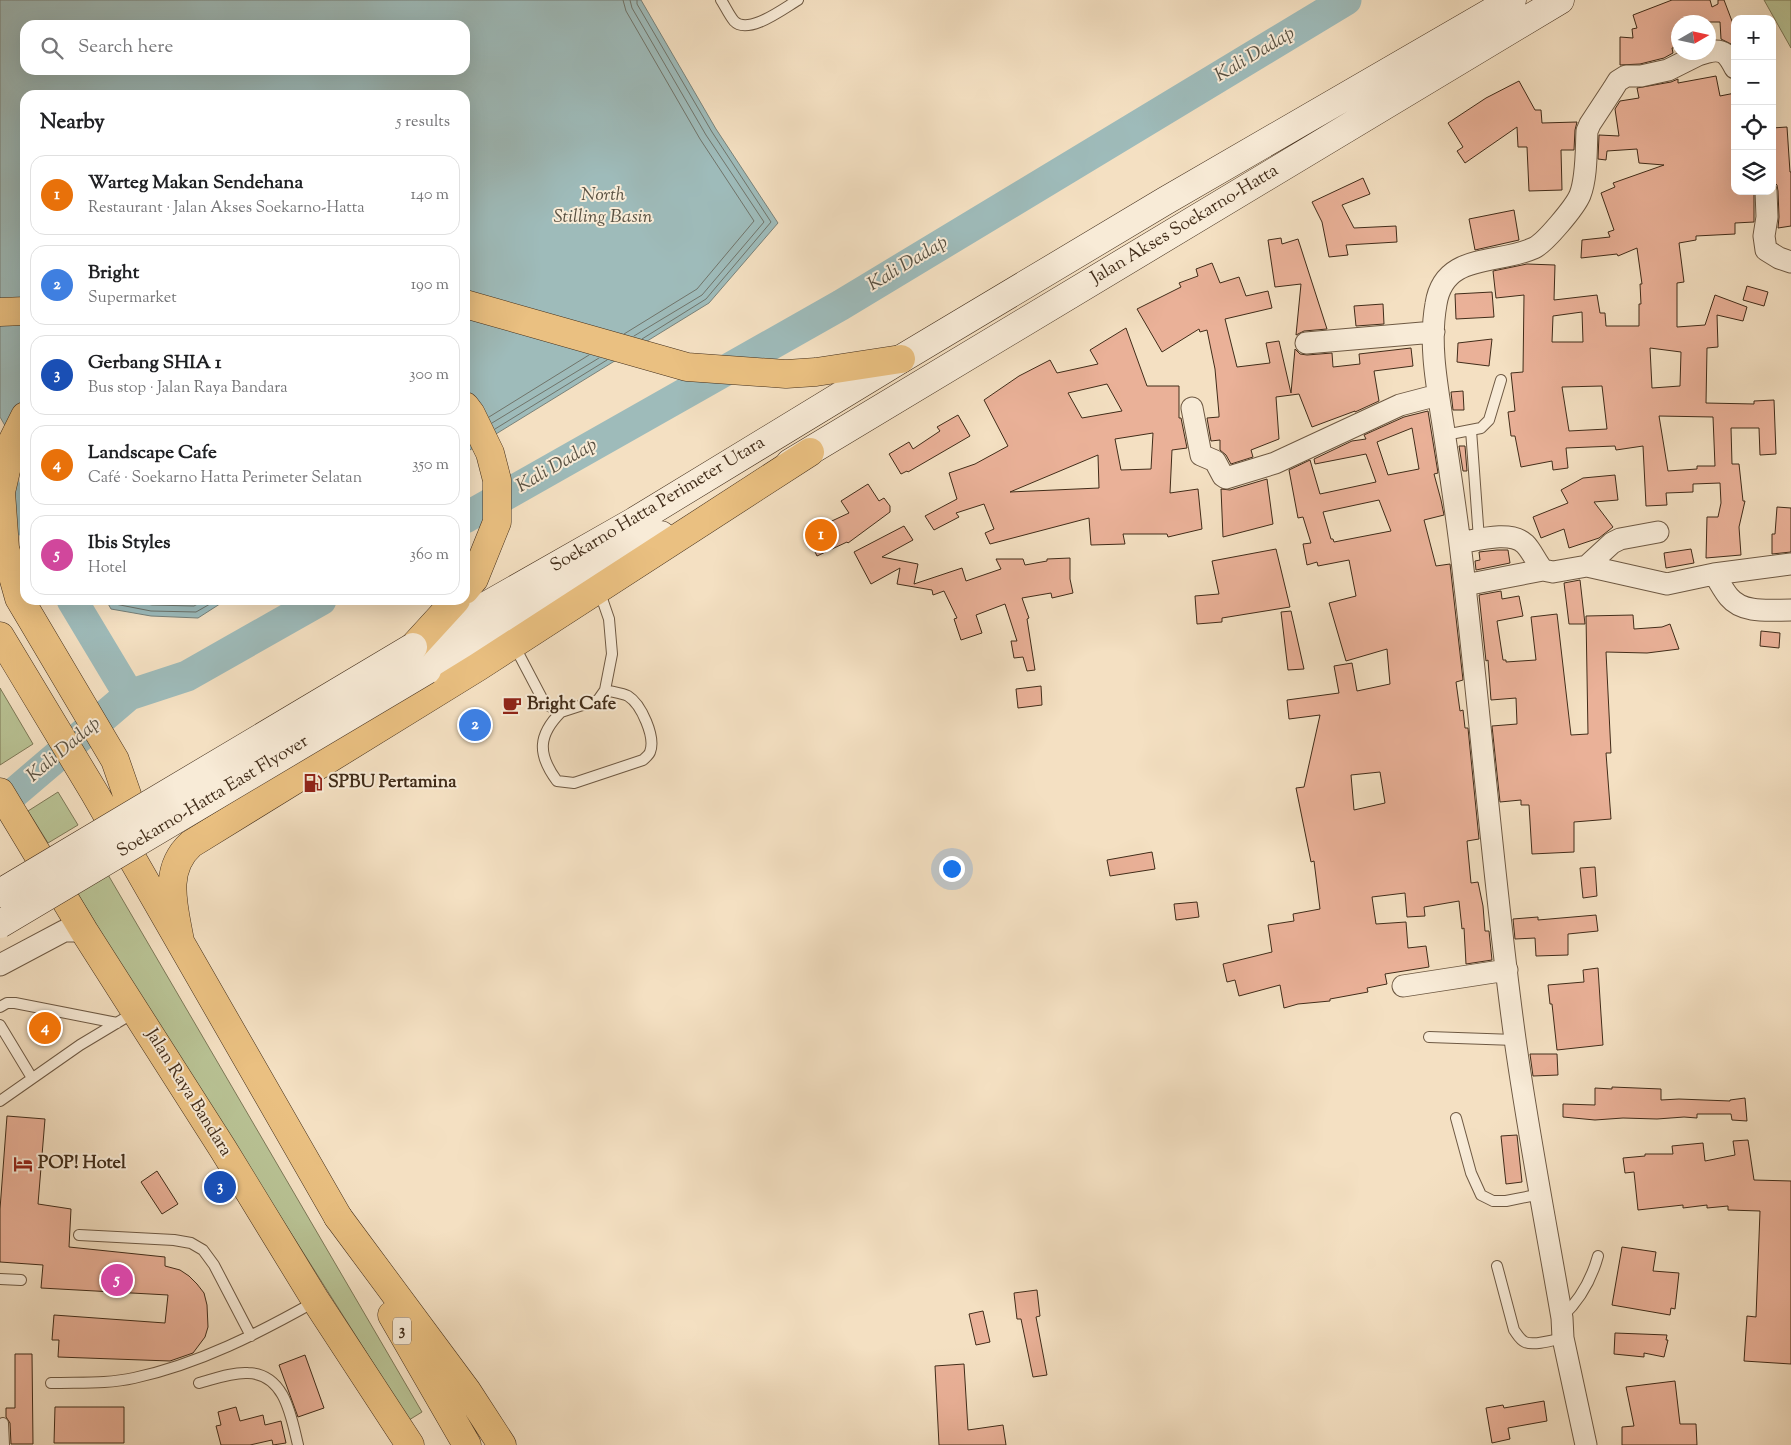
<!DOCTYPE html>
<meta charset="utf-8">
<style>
:root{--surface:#fff;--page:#f6f6f6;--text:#202124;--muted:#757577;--line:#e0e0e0;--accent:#0b8043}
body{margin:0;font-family:"Sorts Mill Goudy",serif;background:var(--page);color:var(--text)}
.controls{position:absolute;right:15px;top:15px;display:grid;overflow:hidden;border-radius:10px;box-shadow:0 5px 20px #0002}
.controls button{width:45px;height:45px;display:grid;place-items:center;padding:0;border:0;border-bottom:1px solid var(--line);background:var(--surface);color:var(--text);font:25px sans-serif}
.compass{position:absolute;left:1671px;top:15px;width:45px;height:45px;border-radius:50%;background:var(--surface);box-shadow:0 5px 20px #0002;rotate:81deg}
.you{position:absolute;left:951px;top:868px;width:18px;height:18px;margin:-12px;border:4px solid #fff;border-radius:50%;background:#1a73e8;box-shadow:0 0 0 8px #1a73e833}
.badge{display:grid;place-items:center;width:32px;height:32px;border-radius:50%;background:var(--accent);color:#fff;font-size:16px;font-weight:700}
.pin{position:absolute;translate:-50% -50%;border:2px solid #fff;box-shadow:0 1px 5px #0006}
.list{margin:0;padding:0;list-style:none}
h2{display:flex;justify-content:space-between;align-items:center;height:65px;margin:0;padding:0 20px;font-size:21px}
h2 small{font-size:16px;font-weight:400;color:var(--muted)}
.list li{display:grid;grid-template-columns:32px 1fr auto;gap:15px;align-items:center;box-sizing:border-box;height:80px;margin:0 10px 10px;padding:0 10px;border:1px solid var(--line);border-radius:15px}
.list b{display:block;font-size:19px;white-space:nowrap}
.list p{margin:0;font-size:16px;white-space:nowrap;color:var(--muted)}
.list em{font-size:16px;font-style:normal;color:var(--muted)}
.icon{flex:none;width:28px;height:28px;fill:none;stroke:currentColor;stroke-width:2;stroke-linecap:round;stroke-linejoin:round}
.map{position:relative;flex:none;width:1791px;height:1445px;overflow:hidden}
.search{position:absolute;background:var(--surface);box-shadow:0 5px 20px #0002;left:20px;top:20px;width:450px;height:55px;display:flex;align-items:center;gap:12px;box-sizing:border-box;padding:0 18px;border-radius:15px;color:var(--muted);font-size:19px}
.panel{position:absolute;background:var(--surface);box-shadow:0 5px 20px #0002;left:20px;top:90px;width:450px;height:515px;border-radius:15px}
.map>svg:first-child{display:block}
</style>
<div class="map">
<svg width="1791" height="1445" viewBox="0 0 1791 1445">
<rect width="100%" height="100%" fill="#f4e0c2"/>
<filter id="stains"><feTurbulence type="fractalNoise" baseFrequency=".004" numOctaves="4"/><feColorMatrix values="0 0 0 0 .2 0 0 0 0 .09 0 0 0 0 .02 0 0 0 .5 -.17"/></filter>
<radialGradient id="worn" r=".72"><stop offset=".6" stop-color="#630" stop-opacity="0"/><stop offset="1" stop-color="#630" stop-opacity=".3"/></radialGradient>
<path fill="#b9c395" stroke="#7d7857" d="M1764,0H1791V48Z
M0,688L33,744L0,765Z
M58,792L78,825L48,843L28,811Z
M107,873L422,1412L409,1420L107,942L76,891Z"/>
<path fill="#9ebbba" stroke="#79827a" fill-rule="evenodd" d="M0,0H641L716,129L778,223L709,303L465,453V95H25V460L0,417ZM25,25H465V70H25Z
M106,600H226L198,618L151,616L111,609Z"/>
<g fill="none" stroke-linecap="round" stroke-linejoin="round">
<path stroke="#70746a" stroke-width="1" d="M623,0L626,11L700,139L754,221L697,289L624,334
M630,0L632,8L706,135L764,222L702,295L634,336
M637,0V4L712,132L771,222L706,299L642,339
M489,417L589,355
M492,423L599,358
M495,429L607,360
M112,600L115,604L151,611L196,612L217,600
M126,600L152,605L194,606L205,600"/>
<path stroke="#9ebbba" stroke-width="31" d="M0,480L25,521
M465,518L841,305L1346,0
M72,600L129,695
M0,805L129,695L187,676L321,600"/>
</g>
<path fill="#eab198" stroke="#412c19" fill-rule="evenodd" d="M1672,0H1710L1712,7L1718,4V0H1724L1735,29V46L1721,39L1720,22H1678V47L1672,48L1673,53L1664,58L1640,64L1620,65V37L1633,38L1632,29L1637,28L1633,15Z
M1716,76L1720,96L1735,93V191H1754V222L1735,223V234L1696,236V240L1679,243L1684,282L1677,283V327L1705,325L1715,295L1747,307L1743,321L1717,315L1718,347L1707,348L1706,403L1754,404V401L1774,400L1776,454L1760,455L1759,428H1731L1732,464H1739L1743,501H1745L1739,527L1741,555L1706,558L1707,517H1718L1721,503L1720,483L1693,484V492L1666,493L1667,505L1646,506L1643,446L1616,450L1615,446L1566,448L1568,468L1553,470L1552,461L1521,467L1515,436H1511L1508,412L1515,411L1511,373L1523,372L1524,295L1496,298L1493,271L1527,264L1555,265L1554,300L1597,295L1600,313H1605L1606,326H1639V304H1641L1640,284H1642L1637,248L1618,256L1617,254L1581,258L1582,240L1610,237L1608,232L1614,230L1601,193L1615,187L1613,183L1664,165L1639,163L1637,149L1607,151L1606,160L1598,159L1599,135L1619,136L1615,109L1620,101L1639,98L1637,88L1671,82L1678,79V83ZM1582,312L1583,342H1552L1553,316ZM1650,348L1681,352L1680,386L1652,388ZM1602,386L1607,429L1569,431L1562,387ZM1659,416L1713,417L1715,466H1697V469L1668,471Z
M1519,81L1535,110H1541L1542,123L1577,122L1575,130L1574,150H1561L1562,190L1529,191L1527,147H1518L1517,127L1465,163L1457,151L1463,147L1448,123L1486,98Z
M1787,127L1790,172H1791V226L1778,228L1779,217L1778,191L1777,185L1772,180V128Z
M1363,178L1370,194L1342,205L1354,228L1396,226L1397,242L1346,245L1348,255L1329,257L1322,222L1312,202Z
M1514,210L1519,240L1475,250L1469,219Z
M1281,238L1282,244L1298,239L1327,329L1304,331L1296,335L1301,284L1275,287L1268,240Z
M1212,263L1220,283L1239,277L1246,296L1268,291L1272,308L1225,319L1237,367L1270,363L1266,343L1279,341L1291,393L1295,349L1300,354L1307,355L1332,353L1333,367L1360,364L1359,354L1411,348L1413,366L1374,371L1379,401L1355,412V411L1312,427L1299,394L1276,397L1279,439L1251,450L1253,457L1231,464L1226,455L1220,450V440L1211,441L1207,418L1219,417V414L1215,369L1207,330L1200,332L1199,329L1162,352L1137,309L1181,287L1179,283L1198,276L1196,269Z
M1747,286L1768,292L1764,306L1743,300Z
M1492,292L1494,317L1456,319L1455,294Z
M1383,304L1384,324L1356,326L1354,306Z
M1126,328L1147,386H1179V418H1181L1187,448L1172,450L1170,493L1198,489L1202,529L1168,537L1167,534H1123L1125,544L1091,545L1089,518L990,544L985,533L994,529L984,504L956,513L959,517L934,530L925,516L957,499L949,473L975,464L1008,446L984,400L1019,376L1050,360L1057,373L1098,364L1090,350ZM1107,384L1122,411L1082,418L1068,393ZM1153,433L1151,469L1121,470L1115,439ZM1098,455L1099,488L1010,492Z
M1492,339L1489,366L1457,362L1458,343Z
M1463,391L1464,410H1453L1451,392Z
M1428,411L1438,473L1434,474L1441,500L1444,515L1424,520L1436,566L1450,564L1463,680L1456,682L1460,711L1463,710L1465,728H1468L1479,839L1467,841L1471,883L1478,882L1483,906L1485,931H1489L1492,960L1466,964L1464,928L1462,929L1459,901L1424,907L1425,916L1407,917L1405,893L1372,897L1376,924L1406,922L1408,948L1426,946L1429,967L1385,974L1387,984L1367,988L1368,992L1330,999V1001L1298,1004L1284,1008L1280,985L1239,996L1235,980L1227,982L1223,964L1272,952L1268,925L1294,921L1293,914L1320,909L1314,861L1311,862L1296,788L1304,787L1320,715L1289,719L1287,700L1339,693L1334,666L1352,663L1357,691L1390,684L1387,649L1346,661L1329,603L1356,596L1349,560L1318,566L1317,562L1307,565L1303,544L1311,543L1303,517L1298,518L1289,470L1310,460L1320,494L1376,482L1366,454L1315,464L1314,459L1352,441L1366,439L1364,435L1404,417ZM1412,428L1419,469L1388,475L1377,442ZM1379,500L1391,531L1334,542L1333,539H1331L1323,512ZM1380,772L1385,803L1354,810L1351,775Z
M958,415L970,436L908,472L907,471L901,474L889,454L909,442L913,449L940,431L937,427Z
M1459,446H1465L1467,471H1463Z
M1615,475L1618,500L1594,502L1613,527L1599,538L1569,548L1564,529L1541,538L1533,517L1568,503L1561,490L1583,478Z
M1267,479L1273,524L1223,537L1221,489L1230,490Z
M868,484L879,501L884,498L890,506V512L848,543L847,542L817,556L806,533L849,513L841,501Z
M1777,507L1791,508V552L1772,554V534H1775Z
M904,526L913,540L882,557L918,564L914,584L962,568L966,581L1001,569L996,559H1023L1025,565L1047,561V559L1070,558V579L1073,593L1052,598L1051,593L1022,598L1029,618L1027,619L1035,670L1027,671L1023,657L1014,658L1011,641H1017L1005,604L976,615L982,633L961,640L954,619L957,618L944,591L933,595L932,590L897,584L900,568L871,584L854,552Z
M1276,549L1290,607L1222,618V622L1197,624L1195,596L1219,594L1212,561Z
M1691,549L1694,563L1666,568L1664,553Z
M1497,550H1508L1510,563L1476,570L1475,561L1480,560L1479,552Z
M1580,580L1585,624H1569L1564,583Z
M1501,591L1502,599L1519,596L1523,616L1497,621L1503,660H1506V662L1536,660L1531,617L1557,614L1571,735L1588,734L1586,616L1633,615L1634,629L1662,627L1670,624L1679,649L1647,653L1606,652L1611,753H1606L1611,819L1574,822V852L1532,854L1529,805H1521V800L1500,802L1492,726L1517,724L1516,698L1491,700L1488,660L1486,661L1479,595Z
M1291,611L1304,669L1288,670L1281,612Z
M1761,631L1780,633L1779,648L1760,646Z
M1041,686L1042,705L1018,708L1016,689Z
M1152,852L1155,869L1110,876L1107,860Z
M1595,867L1597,896L1583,898L1580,868Z
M1197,902L1199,917L1176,920L1174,904Z
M1596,915L1598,931L1568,934V955L1536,956L1535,938L1515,939L1513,919L1538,917V920Z
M1598,968L1603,1045L1557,1050L1552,1004H1550L1548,985L1584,982L1583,970Z
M1530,1054H1557L1558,1075L1533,1076Z
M1612,1087L1661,1089V1100L1679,1099L1730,1101V1100L1745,1098L1747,1121L1732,1120L1731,1114H1697V1118L1684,1117L1657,1119L1623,1118L1595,1120L1563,1117V1104L1595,1105V1088L1612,1089Z
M7,1116L45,1119L38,1204L71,1209L69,1247L165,1257V1266L180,1270L189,1276L197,1284L204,1293L207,1305L208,1327L205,1337L193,1353L170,1361L58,1357L59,1340H52L54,1315L165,1323L168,1295L41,1288L43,1265L0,1262V1209Z
M1517,1135L1522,1182L1506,1184L1501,1136Z
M1748,1140L1754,1180L1791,1181V1364L1744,1361L1747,1316L1756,1317L1760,1211L1728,1210V1206L1707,1208V1205L1683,1208V1205L1638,1210L1634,1172L1625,1173L1623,1158L1645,1156V1154H1673L1672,1146L1703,1143L1705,1161L1735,1155L1733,1141Z
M157,1171L178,1204L162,1214L141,1182Z
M1622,1247L1656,1252L1653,1271L1679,1273L1675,1309L1671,1308L1670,1315L1612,1305Z
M1037,1290L1040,1316L1036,1317L1047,1375L1033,1377L1021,1319H1017L1014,1293Z
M983,1311L990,1342L976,1345L969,1314Z
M1615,1333L1667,1335L1666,1340H1668L1664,1357L1644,1353V1357L1614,1354Z
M15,1354H32L33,1444H11L10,1423L6,1417V1408H15Z
M305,1355L324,1408L298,1417L279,1365Z
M964,1364L968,1430L1003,1425L1006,1445H939L935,1366Z
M1675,1381L1680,1424H1696L1697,1445H1622V1427L1634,1426L1626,1387Z
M1544,1401L1547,1421L1508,1428L1510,1439L1492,1443L1486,1408L1503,1405L1504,1408Z
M55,1407H124V1443H54Z
M236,1407L240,1421L263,1415L265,1425L281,1421L286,1443L273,1445L272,1440L250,1445H221L216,1426L221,1425L218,1412Z"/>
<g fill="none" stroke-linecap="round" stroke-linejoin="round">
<g stroke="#6e5943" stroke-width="12">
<path id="service" d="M721,0C725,6 729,15 734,21C748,36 784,8 798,0
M1471,430L1479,539
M1445,435L1481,428L1489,420L1501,380
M514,645L545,704L561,712L598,700L605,690L612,654L609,619L599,590
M561,712C538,735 537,754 557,781L574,783L643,760C645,758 649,755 650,752C656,737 641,704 628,696C622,693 612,692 605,690
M0,1007L7,1003H15L117,1023
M0,1025L32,1078
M1429,1037L1515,1040
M0,1101L80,1045L135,1012
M1456,1118L1471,1173L1481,1195L1493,1201H1506L1541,1194
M79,1235L174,1240L191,1243L203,1250L214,1265L251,1336
M1497,1266L1514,1330C1517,1334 1520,1340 1525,1342C1533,1346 1554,1340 1563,1338
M0,1279L21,1280
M1562,1317C1580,1300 1591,1281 1598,1256
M51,1383C79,1382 107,1384 134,1378C199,1364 259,1333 316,1301
M199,1383C214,1379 232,1372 248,1373C285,1374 291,1416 298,1445
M3,1423L4,1445"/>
</g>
<g stroke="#6e5943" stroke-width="23">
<path id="minor" d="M1708,52C1724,48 1728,55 1735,68
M1766,191L1767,217L1764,236L1766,250L1779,258L1791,262
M1306,343L1434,332
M1192,408L1201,455L1215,461L1223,476L1226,478L1275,463L1400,405L1438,395
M1460,543C1477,540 1511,530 1525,544C1532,551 1536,562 1543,570
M1587,566L1667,584L1714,574L1791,564
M1714,574C1719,581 1723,590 1729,597C1743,614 1770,610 1791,610
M1465,585L1543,570L1553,572L1587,566L1612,543L1620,539L1658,532
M0,965L64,931H84
M1403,986L1507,970
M1586,1445L1563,1338L1562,1318C1546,1225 1528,1132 1515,1039C1494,886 1482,732 1464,578C1459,531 1452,485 1445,438C1439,395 1428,348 1436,304C1444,252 1497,265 1534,248C1545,243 1575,207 1580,195C1587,177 1586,150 1587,131L1590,124L1613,89L1618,81L1626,76H1641L1668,70L1698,55L1708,52"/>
</g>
<g stroke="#412c19" stroke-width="29">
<path id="secondary" d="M790,463L1560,0
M417,645L635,521L901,359L1165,201L1512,0
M427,670L661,535"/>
</g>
<g stroke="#412c19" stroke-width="29">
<path id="primary" d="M465,304L687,367L786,374L816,372L901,359
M0,312L25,311
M465,406L471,414L490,453L497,480V522L474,579L465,590
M25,416L13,440L1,492L5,548L19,598L115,760L141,835
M0,636L94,792L338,1217
M413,647L456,600
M0,792L84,931L223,1149L316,1301L410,1445
M180,941C174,907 162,870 191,844L478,667L810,452"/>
</g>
<g stroke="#412c19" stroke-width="29">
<path id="motorway" d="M338,1217L467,1391L502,1445
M392,1315L467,1445"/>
</g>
<use href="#service" stroke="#f8ebd7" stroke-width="10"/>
<use href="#minor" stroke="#f8ebd7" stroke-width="21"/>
<use href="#secondary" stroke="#f8ebd7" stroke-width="28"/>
<use href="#primary" stroke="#eac081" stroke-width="28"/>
<use href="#motorway" stroke="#eac081" stroke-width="28"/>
<g stroke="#412c19" stroke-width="29" stroke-linecap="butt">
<path id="secondary-bridge" d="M0,893L413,647
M0,924L427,670"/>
</g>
<use href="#secondary-bridge" stroke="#f8ebd7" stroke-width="28"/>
</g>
<defs>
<g id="cafe-bare" transform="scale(1.5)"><path d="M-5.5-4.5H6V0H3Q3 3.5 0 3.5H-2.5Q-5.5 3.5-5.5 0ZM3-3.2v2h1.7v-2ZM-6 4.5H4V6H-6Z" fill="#8f2418" stroke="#f8ebd7" stroke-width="2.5" paint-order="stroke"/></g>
<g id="fuel-bare" transform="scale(1.5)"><path d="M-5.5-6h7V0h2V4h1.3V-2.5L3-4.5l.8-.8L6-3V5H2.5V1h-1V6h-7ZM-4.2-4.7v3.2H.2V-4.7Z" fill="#8f2418" stroke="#f8ebd7" stroke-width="2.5" paint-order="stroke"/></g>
<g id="hotel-bare" transform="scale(1.5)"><path d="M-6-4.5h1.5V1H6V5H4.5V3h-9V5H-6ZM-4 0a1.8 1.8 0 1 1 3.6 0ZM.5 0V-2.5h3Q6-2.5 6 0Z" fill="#8f2418" stroke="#f8ebd7" stroke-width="2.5" paint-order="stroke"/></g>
</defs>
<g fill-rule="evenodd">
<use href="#cafe-bare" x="512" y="705"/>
<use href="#fuel-bare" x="313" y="783"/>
<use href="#hotel-bare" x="23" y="1164"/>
</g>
<g text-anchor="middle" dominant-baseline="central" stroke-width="4" stroke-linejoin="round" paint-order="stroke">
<rect fill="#f8ebd7" stroke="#786552" stroke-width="1" x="393" y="1317.5" width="18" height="27" rx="4"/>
<g font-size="16" font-weight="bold" fill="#412c19">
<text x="402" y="1331">3</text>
</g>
<g font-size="18" fill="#412c19" stroke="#f8ebd7">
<text transform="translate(1185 225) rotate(-31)">Jalan Akses Soekarno-Hatta</text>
<text transform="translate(658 505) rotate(-31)">Soekarno Hatta Perimeter Utara</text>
<text transform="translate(213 797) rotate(-31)">Soekarno-Hatta East Flyover</text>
<text transform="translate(188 1093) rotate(58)">Jalan Raya Bandara</text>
</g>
<g font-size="18" font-weight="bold" fill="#412c19" stroke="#f8ebd7" text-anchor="start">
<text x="527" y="705">Bright Cafe</text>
<text x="328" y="783">SPBU Pertamina</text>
<text x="38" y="1164">POP! Hotel</text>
</g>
<g font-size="19" font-style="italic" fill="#585041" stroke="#f8ebd7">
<text transform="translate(1255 55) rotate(-31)">Kali Dadap</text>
<text x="603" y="195">North<tspan x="603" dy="22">Stilling Basin</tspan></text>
<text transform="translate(908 264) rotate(-31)">Kali Dadap</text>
<text transform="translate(557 466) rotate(-30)">Kali Dadap</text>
<text transform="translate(64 750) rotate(-40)">Kali Dadap</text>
</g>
</g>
<rect width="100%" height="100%" filter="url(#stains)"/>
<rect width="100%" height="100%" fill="url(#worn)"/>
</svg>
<div class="controls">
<button>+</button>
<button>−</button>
<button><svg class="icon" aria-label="locate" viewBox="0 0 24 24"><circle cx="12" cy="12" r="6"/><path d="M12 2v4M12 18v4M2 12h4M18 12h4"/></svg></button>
<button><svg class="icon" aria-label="layers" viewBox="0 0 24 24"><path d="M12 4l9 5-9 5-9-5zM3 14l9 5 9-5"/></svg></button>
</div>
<svg class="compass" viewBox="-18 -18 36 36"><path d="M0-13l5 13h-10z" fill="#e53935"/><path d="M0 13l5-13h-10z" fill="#757577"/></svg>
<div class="you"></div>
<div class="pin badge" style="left:821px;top:535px;background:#e8710a">1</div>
<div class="pin badge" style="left:475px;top:725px;background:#3f7fe0">2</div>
<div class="pin badge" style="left:220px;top:1187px;background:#1a4fb4">3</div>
<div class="pin badge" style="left:45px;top:1028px;background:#e8710a">4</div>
<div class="pin badge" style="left:117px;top:1280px;background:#d1479c">5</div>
<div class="search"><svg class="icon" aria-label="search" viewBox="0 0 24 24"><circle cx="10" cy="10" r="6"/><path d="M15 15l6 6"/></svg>Search here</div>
<section class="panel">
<h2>Nearby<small>5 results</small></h2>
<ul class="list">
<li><span class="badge" style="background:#e8710a">1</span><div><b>Warteg Makan Sendehana</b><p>Restaurant · Jalan Akses Soekarno-Hatta</p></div><em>140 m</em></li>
<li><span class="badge" style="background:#3f7fe0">2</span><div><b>Bright</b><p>Supermarket</p></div><em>190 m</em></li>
<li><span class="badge" style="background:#1a4fb4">3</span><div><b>Gerbang SHIA 1</b><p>Bus stop · Jalan Raya Bandara</p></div><em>300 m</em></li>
<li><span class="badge" style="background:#e8710a">4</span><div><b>Landscape Cafe</b><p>Café · Soekarno Hatta Perimeter Selatan</p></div><em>350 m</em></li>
<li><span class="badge" style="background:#d1479c">5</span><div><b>Ibis Styles</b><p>Hotel</p></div><em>360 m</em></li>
</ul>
</section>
</div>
